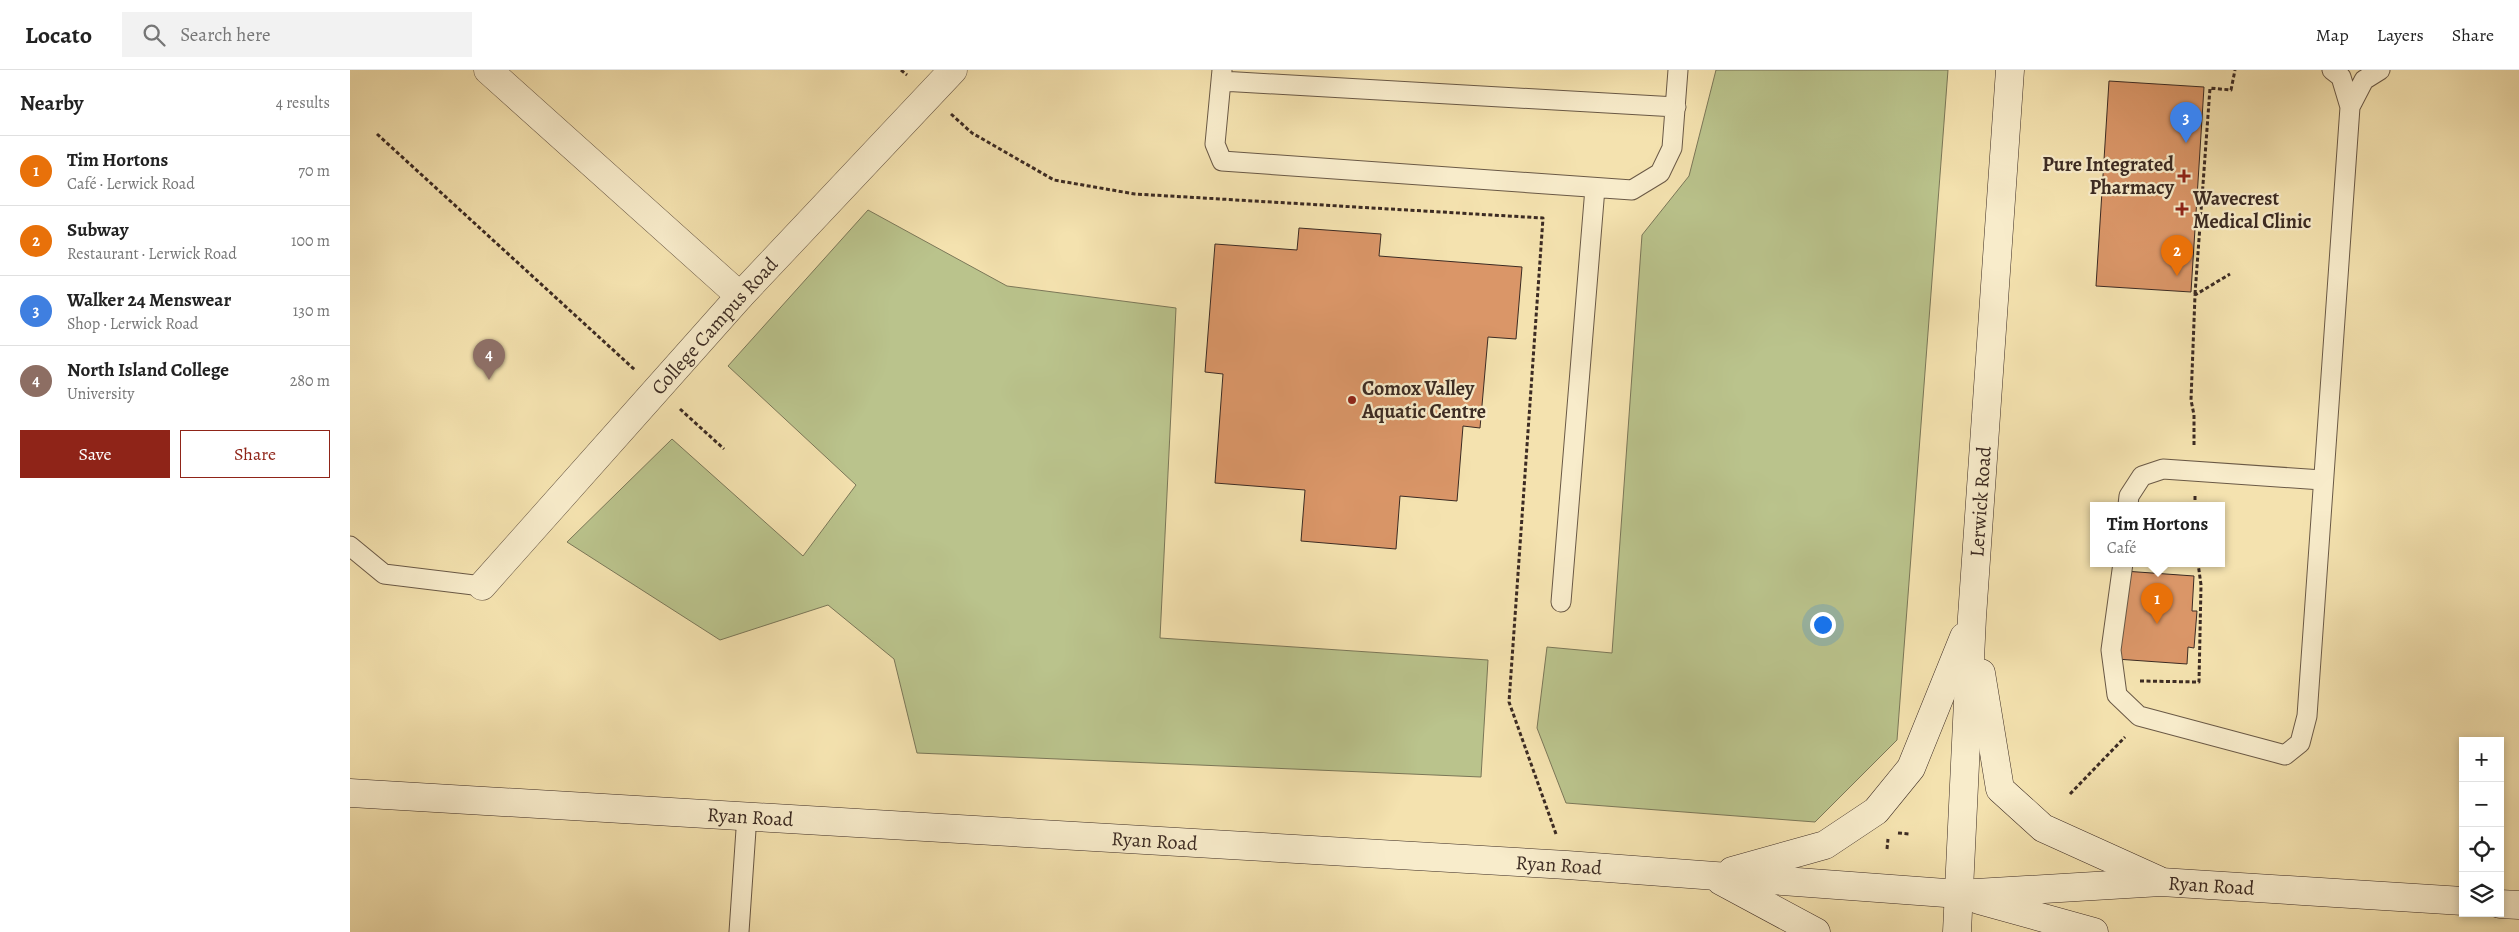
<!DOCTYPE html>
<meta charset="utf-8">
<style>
:root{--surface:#fff;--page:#f2f2f2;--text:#222;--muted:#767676;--line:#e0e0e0;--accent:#8f2418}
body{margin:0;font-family:Alegreya,serif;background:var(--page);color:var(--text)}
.controls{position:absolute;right:15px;bottom:15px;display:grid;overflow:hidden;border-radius:0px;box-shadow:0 2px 8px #0003}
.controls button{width:45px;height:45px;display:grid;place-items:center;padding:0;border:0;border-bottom:1px solid var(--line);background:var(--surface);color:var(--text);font:25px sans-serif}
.you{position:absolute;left:1472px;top:554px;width:18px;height:18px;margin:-12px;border:4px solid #fff;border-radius:50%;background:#1a73e8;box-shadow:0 0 0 8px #1a73e833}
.badge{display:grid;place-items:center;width:32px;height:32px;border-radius:50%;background:var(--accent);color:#fff;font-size:16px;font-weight:700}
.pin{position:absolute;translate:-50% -41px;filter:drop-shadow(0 1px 2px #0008)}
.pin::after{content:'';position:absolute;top:26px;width:18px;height:15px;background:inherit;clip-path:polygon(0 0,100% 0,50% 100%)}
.popup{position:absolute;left:1740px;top:432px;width:135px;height:65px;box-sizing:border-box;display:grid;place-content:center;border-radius:0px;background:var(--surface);filter:drop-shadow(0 1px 4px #0005);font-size:16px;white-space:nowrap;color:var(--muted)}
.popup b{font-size:19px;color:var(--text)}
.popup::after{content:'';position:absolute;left:50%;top:100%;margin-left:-10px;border:10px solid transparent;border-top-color:var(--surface)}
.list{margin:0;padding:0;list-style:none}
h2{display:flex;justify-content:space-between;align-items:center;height:65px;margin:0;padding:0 20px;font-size:21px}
h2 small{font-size:16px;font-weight:400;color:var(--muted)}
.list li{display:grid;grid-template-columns:32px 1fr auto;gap:15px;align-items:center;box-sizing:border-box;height:70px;padding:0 20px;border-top:1px solid var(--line)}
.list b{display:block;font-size:19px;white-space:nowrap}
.list p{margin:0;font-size:16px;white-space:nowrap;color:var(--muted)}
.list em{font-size:16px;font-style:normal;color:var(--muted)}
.actions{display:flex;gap:10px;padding:15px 20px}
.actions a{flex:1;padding:11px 0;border:1px solid var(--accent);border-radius:0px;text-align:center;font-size:18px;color:var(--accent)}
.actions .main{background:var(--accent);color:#fff}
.icon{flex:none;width:28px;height:28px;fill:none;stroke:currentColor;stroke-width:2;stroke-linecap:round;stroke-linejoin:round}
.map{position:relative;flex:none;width:2169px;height:862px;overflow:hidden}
header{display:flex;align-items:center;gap:30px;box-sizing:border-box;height:70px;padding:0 25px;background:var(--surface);border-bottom:1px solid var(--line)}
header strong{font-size:24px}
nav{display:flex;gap:28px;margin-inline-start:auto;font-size:18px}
.search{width:350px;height:45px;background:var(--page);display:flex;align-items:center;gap:12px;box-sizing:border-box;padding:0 18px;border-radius:0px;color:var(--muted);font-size:19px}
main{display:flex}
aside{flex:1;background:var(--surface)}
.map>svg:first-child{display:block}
</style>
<header>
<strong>Locato</strong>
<div class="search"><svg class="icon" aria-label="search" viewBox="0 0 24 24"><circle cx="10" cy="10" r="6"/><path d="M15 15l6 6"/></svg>Search here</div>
<nav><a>Map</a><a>Layers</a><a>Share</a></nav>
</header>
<main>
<aside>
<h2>Nearby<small>4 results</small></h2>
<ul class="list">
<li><span class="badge" style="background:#e8710a">1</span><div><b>Tim Hortons</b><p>Café · Lerwick Road</p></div><em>70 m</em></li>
<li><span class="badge" style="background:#e8710a">2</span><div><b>Subway</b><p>Restaurant · Lerwick Road</p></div><em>100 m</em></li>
<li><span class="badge" style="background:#3f7fe0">3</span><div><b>Walker 24 Menswear</b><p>Shop · Lerwick Road</p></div><em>130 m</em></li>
<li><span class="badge" style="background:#8d6e63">4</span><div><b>North Island College</b><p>University</p></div><em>280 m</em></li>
</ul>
<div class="actions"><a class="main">Save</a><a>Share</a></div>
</aside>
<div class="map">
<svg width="2169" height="862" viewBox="0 0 2169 862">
<rect width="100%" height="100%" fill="#f4e2af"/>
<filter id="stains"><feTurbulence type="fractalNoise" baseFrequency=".004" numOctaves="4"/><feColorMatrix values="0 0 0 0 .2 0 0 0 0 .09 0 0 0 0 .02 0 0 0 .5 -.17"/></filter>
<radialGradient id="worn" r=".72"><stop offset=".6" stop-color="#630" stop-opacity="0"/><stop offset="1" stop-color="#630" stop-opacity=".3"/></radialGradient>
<path fill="#bac38c" stroke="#7b7758" d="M1366,0H1598L1547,670L1465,752L1216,733L1187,658L1197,577L1262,583L1292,165L1339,106Z
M518,140L657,216L826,238L810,568L1138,590L1131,707L567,683L544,589L478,535L370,570L217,472L322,369L453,486L506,415L378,296Z"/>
<path fill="#da9668" stroke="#3c2b23" d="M1759,11L1854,17L1841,222L1746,216Z
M949,158L1031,164L1029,186L1172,197L1166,269L1138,267L1130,358L1113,356L1107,431L1050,426L1046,479L951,471L955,420L865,413L873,304L855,302L865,174L947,180Z
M1774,501L1844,506L1842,541H1847L1844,578L1838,577L1837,594L1766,589Z"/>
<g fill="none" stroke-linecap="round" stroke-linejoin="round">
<g stroke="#6a5946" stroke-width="21">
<path id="lane" d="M872,0L865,74L872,91L1282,120L1310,103L1322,78L1328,0
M871,11L1326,37
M2000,37L2014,10L2030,0
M1778,435L1779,426L1792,406L1813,399L1972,410
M0,476L34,504L132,516
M1773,493L1761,580L1767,625L1789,646L1935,685L1950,673L1957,646L2000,37L1991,7L1982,0
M1211,532L1245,118
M389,862L397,745"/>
</g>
<g stroke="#6a5946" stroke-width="29">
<g id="street">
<path d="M138,0L390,226"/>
<path id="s1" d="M132,516L390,226L603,0"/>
</g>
</g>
<g stroke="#3c2b23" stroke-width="29">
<g id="secondary">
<path d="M1631,603L1650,719L1693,758L1808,810"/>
<path id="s2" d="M0,723L1217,795L1609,824L1811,812L2113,831"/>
<path d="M1382,801L1475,775L1526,741L1561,698L1614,567"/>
<path d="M1371,811L1466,862"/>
<path d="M1629,830L1744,862"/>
<path d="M2150,834L2169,835"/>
<path id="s3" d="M1607,862L1622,547L1660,0"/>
</g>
</g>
<path stroke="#3c2b23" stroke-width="3" stroke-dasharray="4 2.5" stroke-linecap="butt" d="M551,0L557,5
M601,44L622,63L704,110L785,124L1193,148L1159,632L1206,764
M27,64L285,300
M1845,224L1860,18L1881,20L1885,0
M330,339L374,379
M1844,375V345L1841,330L1845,225L1880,204
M1845,426V435
M1790,611L1849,612L1851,515L1848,493
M1720,724L1775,667
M1548,763L1559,764
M1537,779L1538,769"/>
<use href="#lane" stroke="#f8eccb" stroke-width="19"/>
<use href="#street" stroke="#f8eccb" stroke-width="28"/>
<use href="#secondary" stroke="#f8eccb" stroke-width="28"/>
</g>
<g fill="#8f2418" stroke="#f8eccb" stroke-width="2">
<path d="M1831.5 98.5h5v5h5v5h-5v5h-5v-5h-5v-5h5z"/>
<path d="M1829.5 131.5h5v5h5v5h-5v5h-5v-5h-5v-5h5z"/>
<circle cx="1002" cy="330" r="5"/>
</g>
<g text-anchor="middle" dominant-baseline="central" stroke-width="4.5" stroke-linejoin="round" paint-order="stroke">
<g font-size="20" font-weight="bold" fill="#3c2b23" stroke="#f8eccb" text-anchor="start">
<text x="1824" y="94" text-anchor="end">Pure Integrated<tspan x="1824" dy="23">Pharmacy</tspan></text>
<text x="1843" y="128">Wavecrest<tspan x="1843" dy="23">Medical Clinic</tspan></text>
<text x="1012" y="318">Comox Valley<tspan x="1012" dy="23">Aquatic Centre</tspan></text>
</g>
<g font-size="20" fill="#3c2b23" stroke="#f8eccb">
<text stroke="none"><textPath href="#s1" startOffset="349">College Campus Road</textPath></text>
<text stroke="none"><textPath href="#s3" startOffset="431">Lerwick Road</textPath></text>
<text stroke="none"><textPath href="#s2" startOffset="401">Ryan Road</textPath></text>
<text stroke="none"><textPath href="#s2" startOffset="806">Ryan Road</textPath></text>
<text stroke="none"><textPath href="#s2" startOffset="1211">Ryan Road</textPath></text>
<text stroke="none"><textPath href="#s2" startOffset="1865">Ryan Road</textPath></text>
</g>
</g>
<rect width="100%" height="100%" filter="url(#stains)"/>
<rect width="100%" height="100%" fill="url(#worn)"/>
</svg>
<div class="controls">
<button>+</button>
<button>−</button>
<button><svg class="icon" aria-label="locate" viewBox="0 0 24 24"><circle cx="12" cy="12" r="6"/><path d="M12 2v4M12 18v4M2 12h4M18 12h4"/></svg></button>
<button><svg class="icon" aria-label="layers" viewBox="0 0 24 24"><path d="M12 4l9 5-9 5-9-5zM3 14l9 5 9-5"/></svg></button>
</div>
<div class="you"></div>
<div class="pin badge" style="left:1807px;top:554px;background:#e8710a">1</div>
<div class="popup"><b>Tim Hortons</b>Café</div>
<div class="pin badge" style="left:1827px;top:206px;background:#e8710a">2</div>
<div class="pin badge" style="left:1836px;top:73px;background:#3f7fe0">3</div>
<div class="pin badge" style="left:139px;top:310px;background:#8d6e63">4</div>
</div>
</main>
